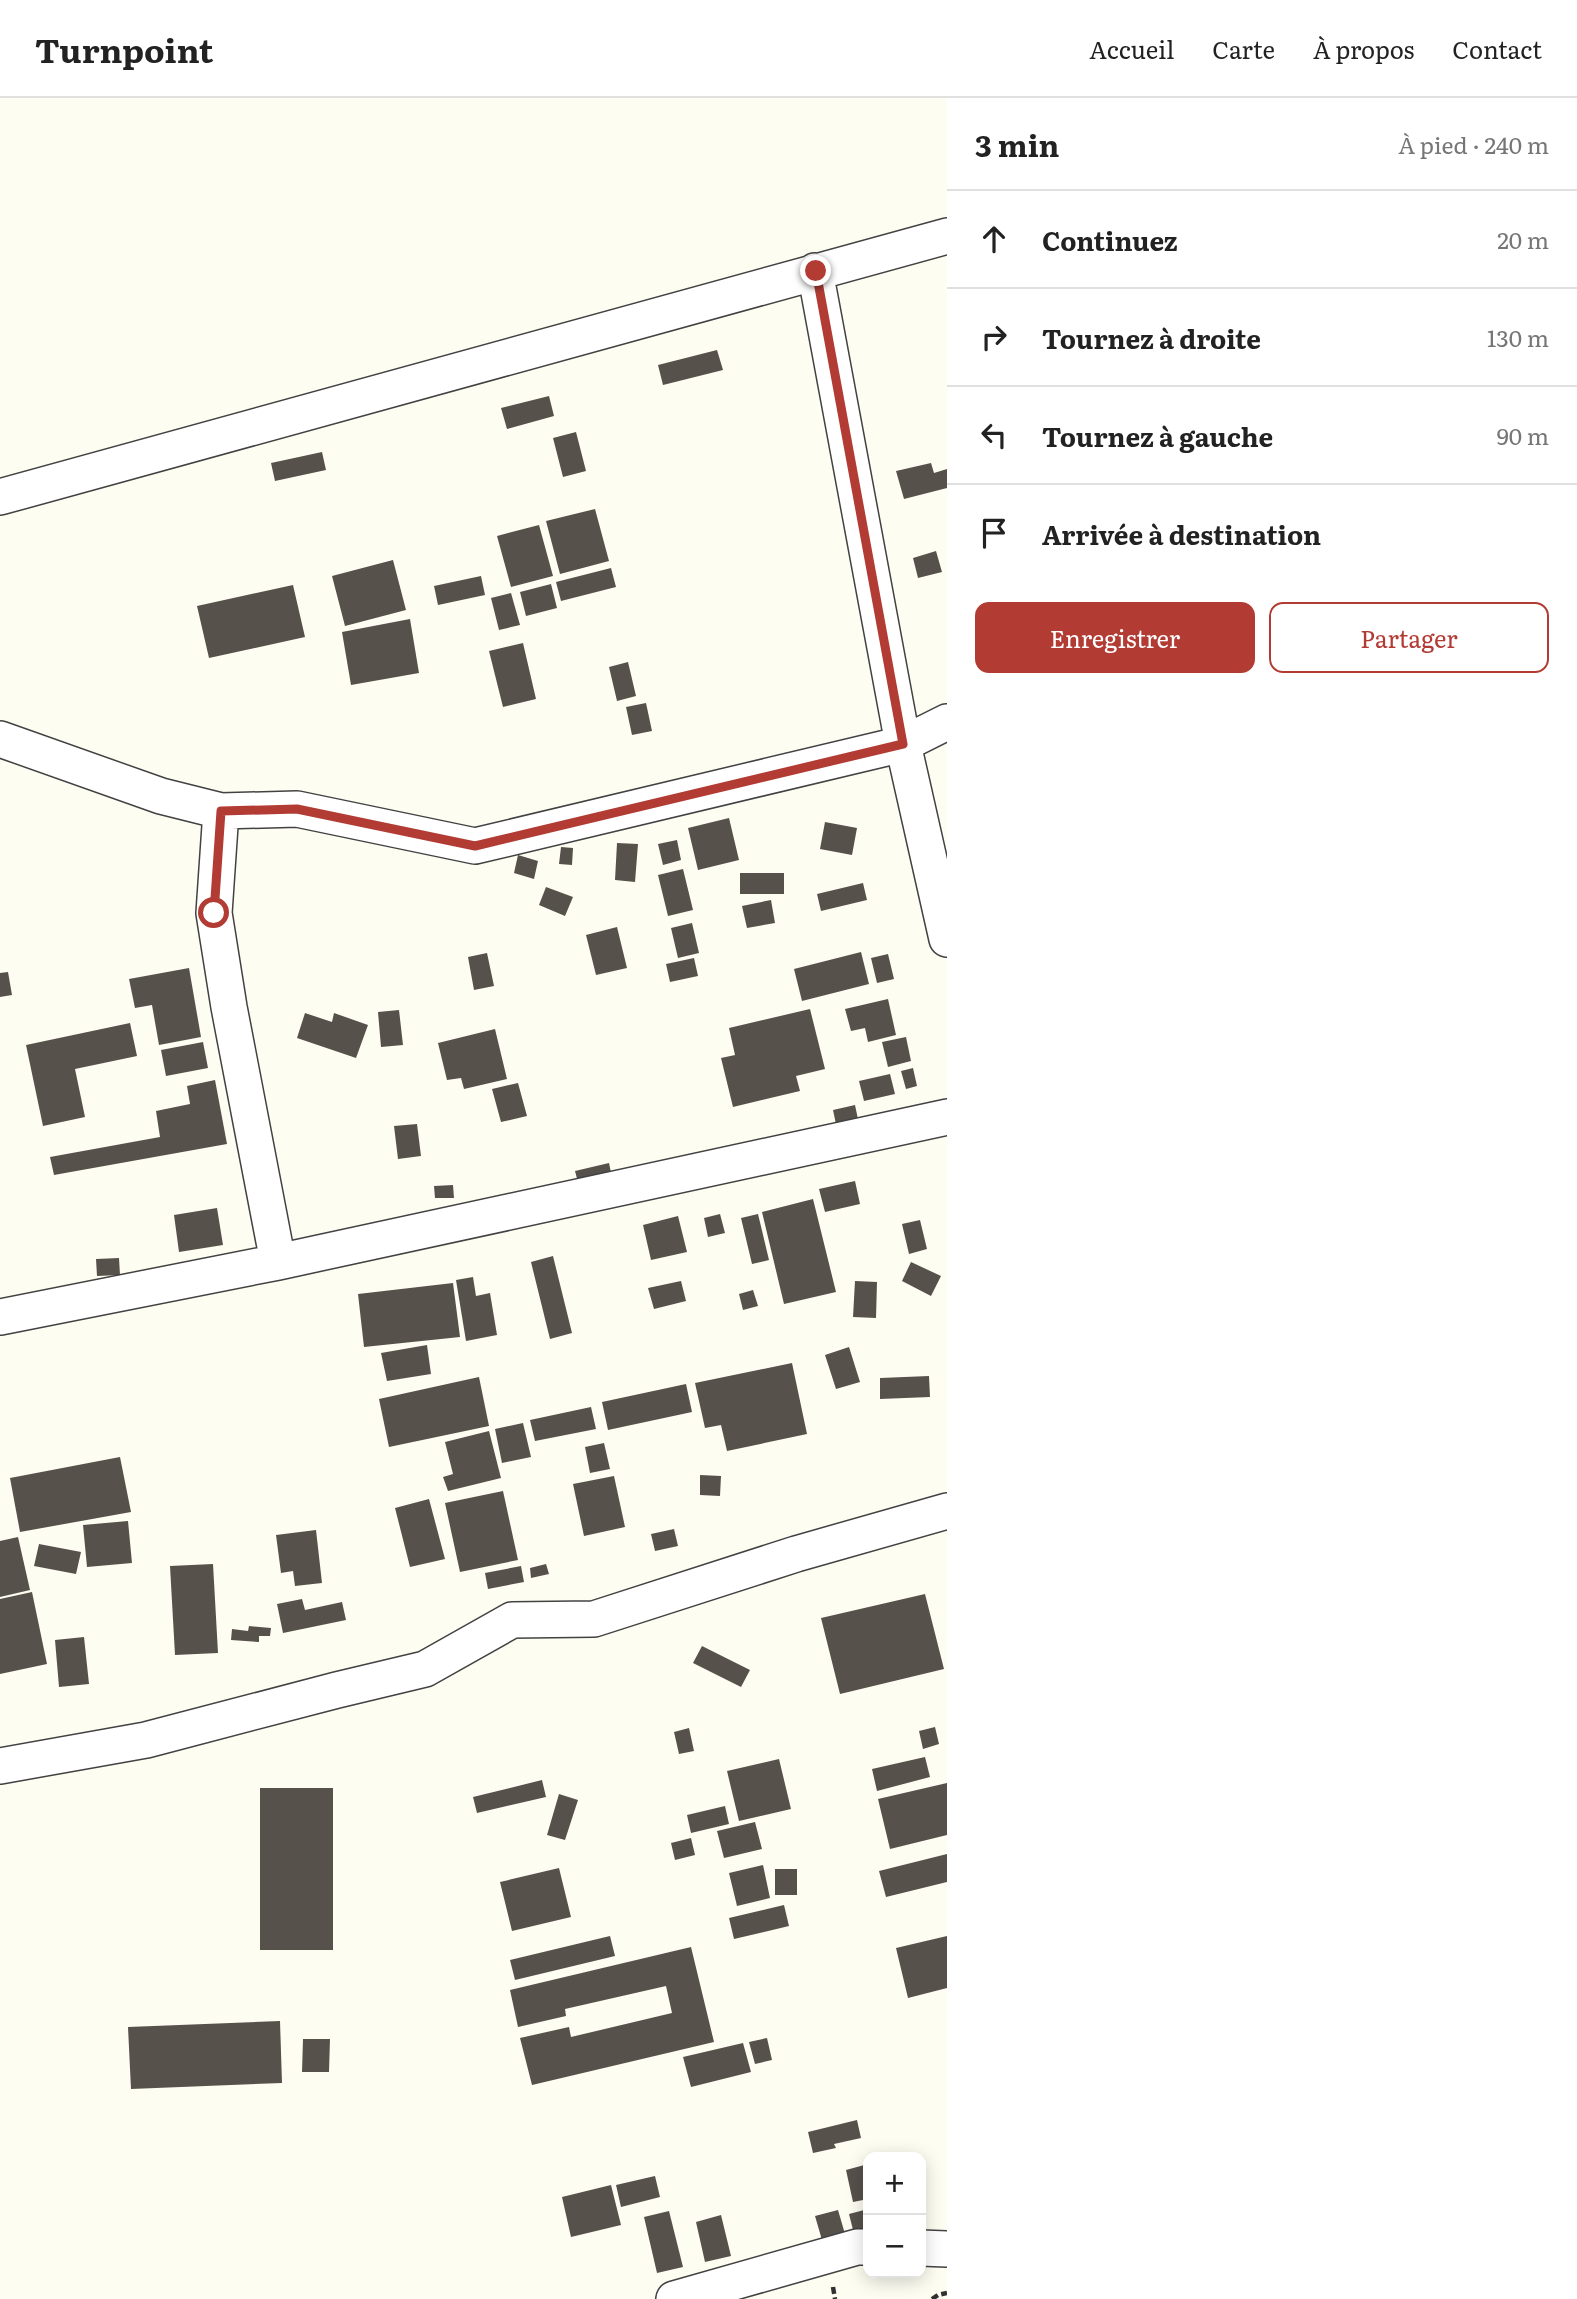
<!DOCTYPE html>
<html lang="fr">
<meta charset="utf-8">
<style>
:root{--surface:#fff;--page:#f6f6f6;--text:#222;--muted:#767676;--line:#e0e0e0;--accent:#b23c34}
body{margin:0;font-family:Literata,serif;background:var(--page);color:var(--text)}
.controls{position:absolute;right:21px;bottom:21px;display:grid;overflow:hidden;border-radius:14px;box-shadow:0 4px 18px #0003}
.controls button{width:63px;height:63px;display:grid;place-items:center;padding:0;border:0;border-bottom:2px solid var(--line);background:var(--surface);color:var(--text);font:35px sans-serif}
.stop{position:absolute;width:21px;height:21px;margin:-16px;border:5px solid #b23c34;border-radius:50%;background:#fff}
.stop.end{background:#b23c34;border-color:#fff;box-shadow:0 2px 7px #0008}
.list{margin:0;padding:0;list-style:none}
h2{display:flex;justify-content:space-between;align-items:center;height:91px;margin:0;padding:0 28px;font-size:30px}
h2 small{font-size:23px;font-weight:400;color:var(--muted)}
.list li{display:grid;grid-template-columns:46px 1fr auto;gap:21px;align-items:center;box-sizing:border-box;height:98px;padding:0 28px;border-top:2px solid var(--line)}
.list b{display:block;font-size:26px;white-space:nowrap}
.list em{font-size:23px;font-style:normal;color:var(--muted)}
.actions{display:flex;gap:14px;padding:21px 28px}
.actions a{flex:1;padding:16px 0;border:2px solid var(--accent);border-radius:14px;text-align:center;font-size:24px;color:var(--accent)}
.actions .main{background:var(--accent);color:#fff}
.icon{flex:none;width:38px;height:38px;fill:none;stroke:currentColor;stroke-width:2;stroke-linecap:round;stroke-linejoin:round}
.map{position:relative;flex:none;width:947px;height:2201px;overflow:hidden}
header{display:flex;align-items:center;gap:42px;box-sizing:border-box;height:98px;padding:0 35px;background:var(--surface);border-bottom:2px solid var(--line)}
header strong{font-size:33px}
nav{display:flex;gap:38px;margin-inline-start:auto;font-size:24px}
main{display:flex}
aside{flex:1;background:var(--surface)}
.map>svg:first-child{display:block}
</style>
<header>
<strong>Turnpoint</strong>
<nav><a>Accueil</a><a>Carte</a><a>À propos</a><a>Contact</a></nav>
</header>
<main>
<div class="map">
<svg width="947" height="2201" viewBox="0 0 947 2201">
<rect width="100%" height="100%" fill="#fefdf2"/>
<path fill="#57514c" d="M717,252L723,272L663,287L658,267Z
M549,298L554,318L507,331L501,310Z
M576,334L586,373L563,379L553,340Z
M322,354L326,372L275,383L271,365Z
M931,365L934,375L947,371V390L904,401L896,373Z
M595,411L609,463L560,476L546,423Z
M539,427L553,478L511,489L497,438Z
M936,453L942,474L918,480L913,460Z
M393,462L406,512L345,528L332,478Z
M611,470L616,489L561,503L556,484Z
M481,478L485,497L438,507L434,488Z
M551,486L557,510L526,518L520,494Z
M293,487L305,539L209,560L197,508Z
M511,495L520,527L499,532L491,500Z
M410,521L419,575L351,587L342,534Z
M523,545L536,601L503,609L489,553Z
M628,564L636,598L617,603L609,569Z
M646,605L652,633L632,637L626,609Z
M729,720L739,762L698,772L688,730Z
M825,724L857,730L852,757L820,751Z
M677,742L681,762L663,767L658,746Z
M617,745L638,746L635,784L615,782Z
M561,749L573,750L572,767L559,766Z
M518,757L538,763L534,781L514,775Z
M683,771L693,812L668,818L658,777Z
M740,775H784V796H740Z
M863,785L867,802L821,813L817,796Z
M546,789L573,799L565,818L539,807Z
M771,802L775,825L747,830L742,808Z
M692,825L699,855L678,860L671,830Z
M617,829L627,870L596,877L586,837Z
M861,854L869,886L802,903L794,871Z
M487,855L494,888L474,892L468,859Z
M888,856L894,881L877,885L871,860Z
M694,860L698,878L670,884L666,866Z
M189,870L201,939L159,947L152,907L135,910L129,881Z
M8,874L12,897L0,899V875Z
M888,901L896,937L868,944L865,930L851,933L845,911Z
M810,911L825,971L796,978L800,993L733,1009L721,960L735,957L729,930Z
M399,912L403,947L381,949L378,914Z
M305,915L332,924L334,915L368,927L356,960L297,940Z
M130,925L137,958L75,971L85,1019L43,1028L26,947Z
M495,931L507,981L464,991L461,980L447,982L438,945Z
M906,939L911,963L888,969L882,944Z
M203,944L208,970L166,978L161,952Z
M913,970L917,988L906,991L901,973Z
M890,976L895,996L864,1003L859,983Z
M215,982L227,1046L54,1077L50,1059L160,1039L156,1013L190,1006L187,988Z
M518,985L527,1018L501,1024L492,991Z
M855,1007L859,1026L837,1031L833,1012Z
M417,1026L421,1058L398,1061L394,1028Z
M609,1065L613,1084L580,1092L575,1073Z
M855,1083L860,1106L825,1114L819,1091Z
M453,1087L454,1100H435L434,1088Z
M813,1101L836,1194L784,1206L762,1114Z
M217,1110L223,1147L179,1154L174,1117Z
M720,1116L725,1135L708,1139L704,1120Z
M758,1116L769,1162L752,1166L741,1120Z
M678,1118L687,1154L651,1162L643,1127Z
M920,1122L927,1151L909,1156L902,1126Z
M553,1158L572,1235L550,1241L531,1164Z
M119,1160L120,1177L97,1178L96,1161Z
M911,1164L941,1178L931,1198L902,1183Z
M473,1179L476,1198L490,1195L497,1237L466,1243L456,1182Z
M681,1183L686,1203L654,1211L648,1190Z
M855,1183L877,1184L876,1220L853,1219Z
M453,1185L460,1239L364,1249L358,1196Z
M753,1192L758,1208L743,1212L739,1196Z
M427,1247L431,1276L387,1283L381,1255Z
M849,1249L860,1284L836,1291L825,1257Z
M792,1265L807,1336L727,1353L721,1327L705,1330L695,1285Z
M929,1278L930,1299L880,1301V1280Z
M479,1279L489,1328L389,1349L379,1301Z
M686,1286L692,1314L608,1332L602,1304Z
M591,1309L596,1331L535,1343L530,1322Z
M523,1325L531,1359L502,1365L495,1331Z
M489,1333L501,1380L448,1393L443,1379L453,1376L445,1344Z
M604,1345L610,1371L590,1375L585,1349Z
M120,1359L131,1414L20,1434L10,1380Z
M700,1377L721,1378L720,1398L700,1397Z
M614,1378L625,1429L584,1438L573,1386Z
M503,1393L518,1462L460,1474L445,1405Z
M429,1401L445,1461L410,1469L395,1410Z
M128,1423L132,1465L87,1469L83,1427Z
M674,1431L678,1448L655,1453L651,1436Z
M316,1432L322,1485L295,1488L293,1473L281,1475L276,1437Z
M18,1439L30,1492L0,1499V1443Z
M39,1446L81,1454L76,1476L34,1468Z
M213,1466L218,1555L175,1557L170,1468Z
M546,1466L549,1476L531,1480L530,1470Z
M521,1468L524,1484L488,1491L485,1475Z
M32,1494L47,1566L0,1576V1501Z
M925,1496L944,1571L840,1596L821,1520Z
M302,1501L305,1512L342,1504L346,1522L283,1535L277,1506Z
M249,1528L271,1530L270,1538H259V1544L231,1542L232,1531L248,1533Z
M84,1539L89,1586L59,1589L55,1542Z
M702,1548L750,1572L741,1589L693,1565Z
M935,1629L939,1646L923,1651L919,1633Z
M689,1630L694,1653L679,1656L674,1634Z
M925,1659L930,1679L877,1693L872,1671Z
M779,1661L791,1711L739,1723L727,1673Z
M542,1682L546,1699L477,1715L473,1699Z
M947,1685V1737L890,1751L878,1701Z
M260,1690H333V1852H260Z
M559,1696L578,1702L565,1742L547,1737Z
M725,1708L729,1726L691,1735L687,1717Z
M755,1724L762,1751L724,1760L717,1733Z
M691,1740L695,1757L675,1762L671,1745Z
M947,1756V1784L886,1799L879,1773Z
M763,1767L770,1800L737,1808L729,1775Z
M559,1770L571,1819L512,1833L500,1784Z
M775,1771H797V1797H775Z
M784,1807L789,1828L734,1841L729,1820Z
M610,1838L615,1858L515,1882L510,1862Z
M947,1838V1890L908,1900L896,1850Z
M691,1849L714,1944L532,1987L520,1940L569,1929L571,1939L672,1915L666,1888L565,1911L566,1918L518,1929L510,1892Z
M280,1923L282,1985L131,1991L128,1929Z
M767,1940L772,1962L755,1966L749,1944Z
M303,1941H330L329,1974H302Z
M743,1945L751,1974L691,1989L683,1959Z
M857,2022L861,2040L834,2046L836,2050L813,2055L808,2034Z
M868,2066V2101L853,2104L846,2072Z
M655,2078L660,2099L621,2109L616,2087Z
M611,2087L621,2127L571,2139L562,2099Z
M868,2111V2132L854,2136L849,2116Z
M838,2112L845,2136L822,2142L815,2118Z
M669,2113L683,2169L657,2175L644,2119Z
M721,2117L731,2158L705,2164L696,2124Z"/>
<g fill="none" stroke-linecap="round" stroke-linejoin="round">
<g stroke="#424242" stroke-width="38">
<path id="minor" d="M815,173L903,646L947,841
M0,399L947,138
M0,641L161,698L221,713L297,711L475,748L903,646L947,624
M221,713L214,815L229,909L278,1164
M0,1219L278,1164L947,1019
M0,1668L146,1642L337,1592L425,1571L512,1522L594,1521L796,1456L947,1413
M921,2150L947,2151
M674,2201L857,2149H868"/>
</g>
<path stroke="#313131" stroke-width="4.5" stroke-dasharray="7 3.5" stroke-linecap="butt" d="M833,2189L835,2201
M932,2201L938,2197L947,2195"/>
<use href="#minor" stroke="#fff" stroke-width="35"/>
</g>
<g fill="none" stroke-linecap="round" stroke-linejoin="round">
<path stroke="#b23c34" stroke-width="9" d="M214,815L221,713L297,711L475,748L903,646L816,173"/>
</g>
</svg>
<div class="controls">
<button>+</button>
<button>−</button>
</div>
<div class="stop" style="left:214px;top:815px"></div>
<div class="stop end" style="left:816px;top:173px"></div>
</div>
<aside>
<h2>3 min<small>À pied · 240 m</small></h2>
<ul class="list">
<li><svg class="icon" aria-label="ahead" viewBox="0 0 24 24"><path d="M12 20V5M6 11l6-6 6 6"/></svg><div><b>Continuez</b></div><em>20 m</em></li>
<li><svg class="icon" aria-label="right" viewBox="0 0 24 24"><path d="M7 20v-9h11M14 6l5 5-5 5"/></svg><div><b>Tournez à droite</b></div><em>130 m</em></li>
<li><svg class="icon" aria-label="left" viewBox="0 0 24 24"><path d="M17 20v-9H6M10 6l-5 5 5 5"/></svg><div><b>Tournez à gauche</b></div><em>90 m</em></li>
<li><svg class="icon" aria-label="arrive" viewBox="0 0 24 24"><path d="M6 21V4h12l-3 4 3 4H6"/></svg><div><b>Arrivée à destination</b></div></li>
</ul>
<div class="actions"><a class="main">Enregistrer</a><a>Partager</a></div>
</aside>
</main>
